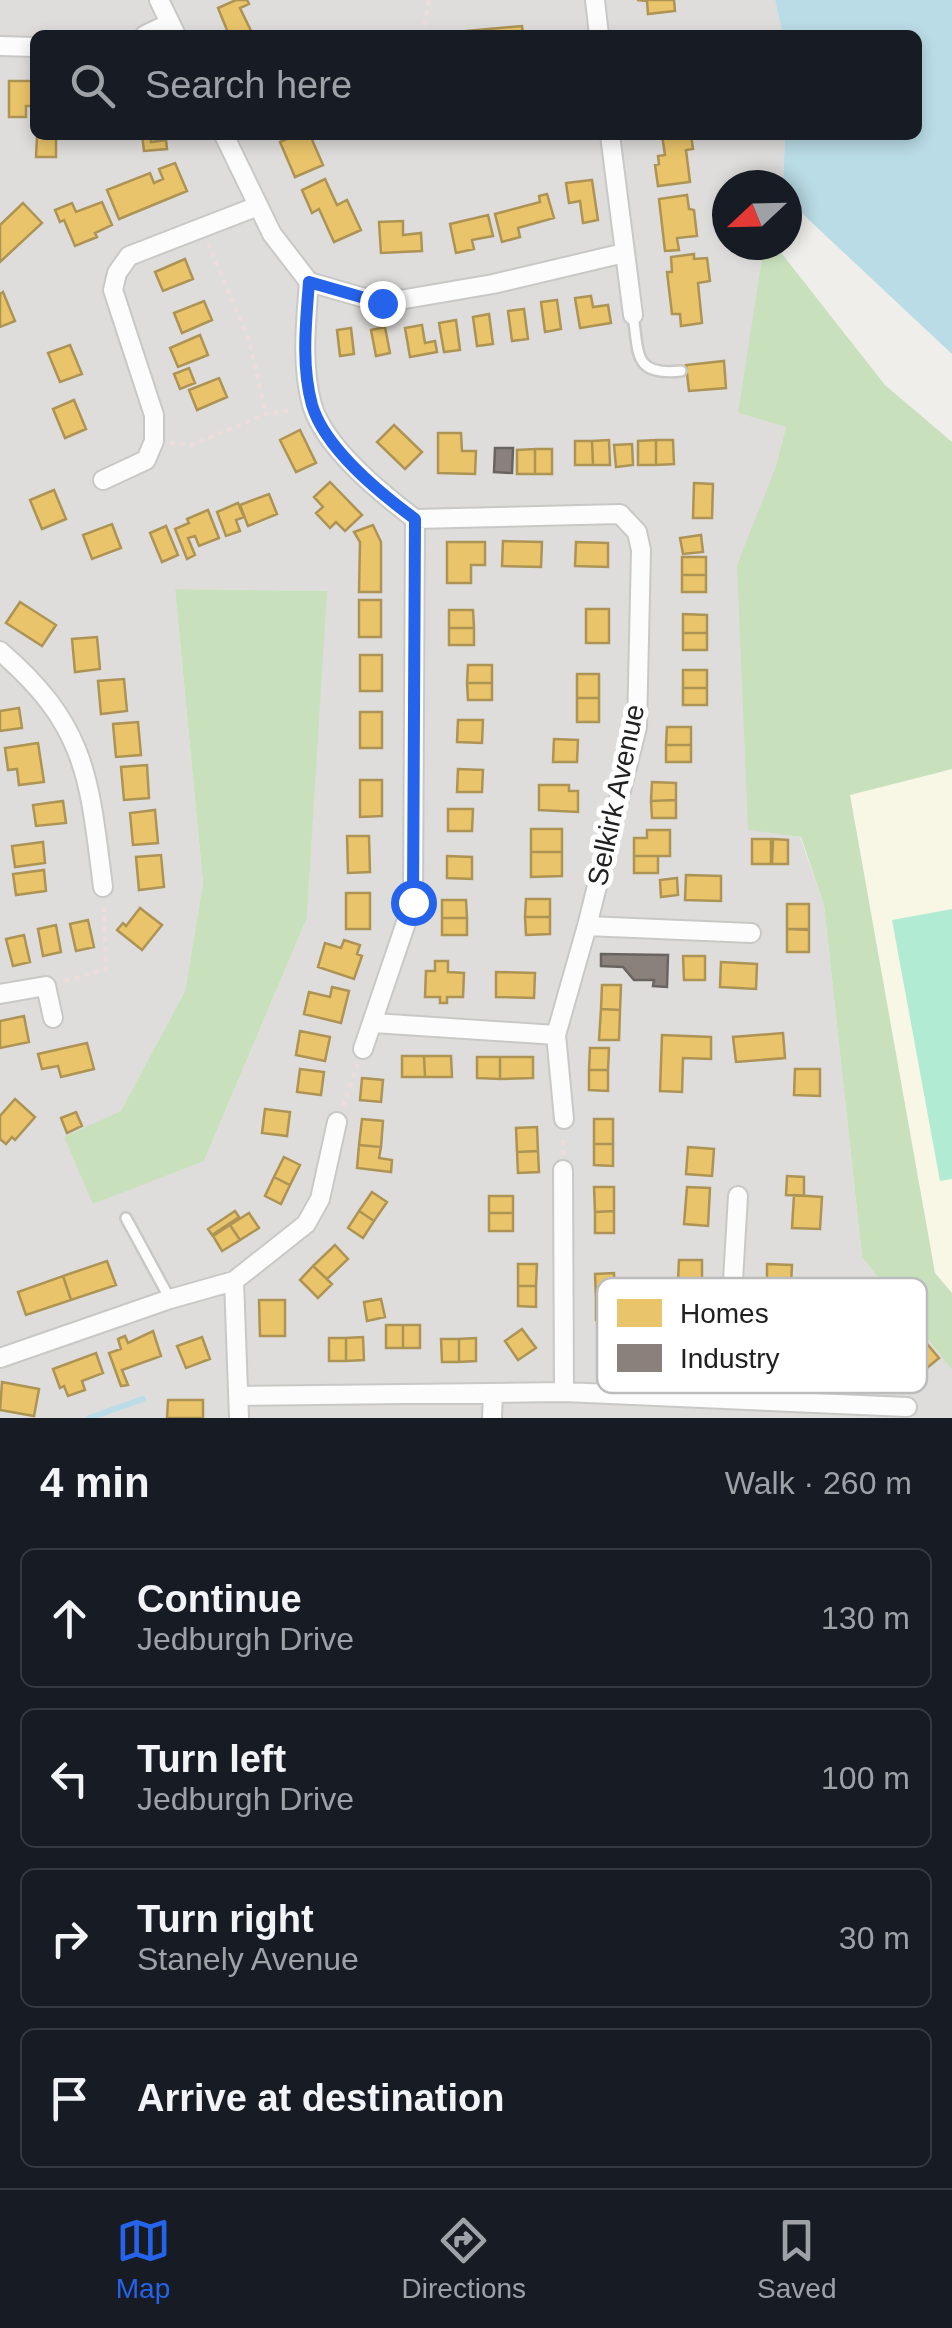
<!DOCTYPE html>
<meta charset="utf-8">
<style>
:root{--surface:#171b24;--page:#20242c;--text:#f1f3f6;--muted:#9ea1a6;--line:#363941;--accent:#2563eb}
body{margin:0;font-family:Helvetica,sans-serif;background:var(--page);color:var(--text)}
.compass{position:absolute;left:712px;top:170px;width:90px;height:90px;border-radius:50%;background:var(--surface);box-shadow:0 5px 15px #0003;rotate:248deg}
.stop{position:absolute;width:30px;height:30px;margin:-22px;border:8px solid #2563eb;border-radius:50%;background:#fff}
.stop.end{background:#2563eb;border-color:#fff;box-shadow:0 2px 10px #0008}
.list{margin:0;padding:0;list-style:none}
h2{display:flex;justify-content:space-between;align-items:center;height:130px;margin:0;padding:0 40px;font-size:42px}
h2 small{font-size:32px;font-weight:400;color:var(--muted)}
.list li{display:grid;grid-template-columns:65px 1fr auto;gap:30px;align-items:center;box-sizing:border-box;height:140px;margin:0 20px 20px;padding:0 20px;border:2px solid var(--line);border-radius:15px}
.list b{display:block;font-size:38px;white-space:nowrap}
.list p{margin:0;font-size:32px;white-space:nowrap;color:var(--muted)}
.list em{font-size:32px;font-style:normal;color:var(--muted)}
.icon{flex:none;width:55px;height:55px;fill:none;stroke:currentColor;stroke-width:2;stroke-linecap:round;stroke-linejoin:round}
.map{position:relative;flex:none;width:952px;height:1418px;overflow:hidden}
.search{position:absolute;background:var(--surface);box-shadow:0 5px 15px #0003;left:30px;right:30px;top:30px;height:110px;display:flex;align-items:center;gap:25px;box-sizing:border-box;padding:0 35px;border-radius:15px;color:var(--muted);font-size:38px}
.sheet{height:770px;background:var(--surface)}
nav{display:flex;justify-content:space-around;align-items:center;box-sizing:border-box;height:140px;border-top:2px solid var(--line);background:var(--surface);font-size:28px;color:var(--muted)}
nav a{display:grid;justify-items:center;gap:5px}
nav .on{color:var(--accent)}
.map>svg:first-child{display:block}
</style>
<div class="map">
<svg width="952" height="1418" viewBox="0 0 952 1418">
<rect width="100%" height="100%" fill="#efeeea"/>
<path fill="#dedddb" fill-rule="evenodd" d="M0,0H775L783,35H35V135H785L783,185H727V245H764L739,413L786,427L775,469L748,829L800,837L824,905L862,1257L952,1370V1418H0ZM175,589L326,591L307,918L204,1161L64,1137L121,1112L185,991L203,883Z"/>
<path fill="#f8f7e6" d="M952,769V1293L935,1274L850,795Z"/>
<path fill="#c9e0bd" d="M764,245H775L885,385L952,442V769L850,795L935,1273L952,1293V1370L862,1257L824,905L801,837L748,830L737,565L775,469L786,427L738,413Z
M175,589L327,591L307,918L204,1161L93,1204L64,1137L121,1111L185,991L203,883Z"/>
<path fill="#b1ebd3" d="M952,909V1179L940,1181L892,920Z"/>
<path fill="#badce6" d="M775,0H952V354L808,219L787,198V185H783L785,135H917V35H783Z"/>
<path fill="#e9c46a" stroke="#ad9354" stroke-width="2.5" d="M236,0H247L249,4L240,8L253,35H229L218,8Z
M637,0H674L675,11L648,14L647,1Z
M522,26L523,35H467V31Z
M9,81H35V106H26V117H9Z
M142,135H150L151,142L166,140L167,149L144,151Z
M296,135H310L323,165L295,177L280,142Z
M662,135H691L693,149L686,150L690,182L658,186L655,165L659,164L658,156L665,155Z
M37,137H56V157H36Z
M175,163L187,191L119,219L107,190L150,173L154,183L163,179L159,169Z
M325,179L337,205L347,200L361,230L334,242L319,209L312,213L302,190Z
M592,180L598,220L583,223L580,201L569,203L566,183Z
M547,194L554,218L518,228L520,237L502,242L495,214L540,202L539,196Z
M687,195L689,209L694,210L697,236L677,238L679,250L665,251L659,199Z
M102,202L112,225L95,233L97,237L75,246L64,220L60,222L55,210L72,203L76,212Z
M23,203L42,223L0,262V225Z
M488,215L493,236L472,240L474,249L456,253L450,224Z
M403,221V235L421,233L422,251L381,253L379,222Z
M694,254V259L707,258L710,281L698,283L702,323L681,326L680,314H672L667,272H672L671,257Z
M185,259L193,279L163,291L155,272Z
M3,292L15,321L0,327V294Z
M591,296L593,307L608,305L611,323L580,328L575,298Z
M557,300L561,329L545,332L541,302Z
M204,301L212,320L182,333L174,313Z
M524,309L528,339L512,341L508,311Z
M489,314L493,344L477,346L473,317Z
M456,320L460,350L444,352L439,323Z
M422,325L425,343L435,341L437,352L410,357L405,328Z
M385,327L390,353L376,356L371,330Z
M351,328L354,354L340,356L337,330Z
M200,335L208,355L178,367L170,348Z
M70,345L82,374L60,382L48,353Z
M724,361L726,388L689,391L686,365Z
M189,368L195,383L180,389L174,374Z
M219,378L227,397L197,410L189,390Z
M74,400L86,429L65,438L53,409Z
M394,425L422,452L405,469L377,442Z
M300,430L316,463L296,472L280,440Z
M438,433H461L462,451H476L475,474L438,473Z
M609,440L610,465H593L592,441Z
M656,440V465H638V441Z
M656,440H673L674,464L656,465Z
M575,441H592L593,465H575Z
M632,444L633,465L616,467L614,445Z
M535,449V474H517V450Z
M535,449H552V474H535Z
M330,482L362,515L345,531L336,522L330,528L316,513L323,507L314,497Z
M694,483L713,484L712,518H693Z
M54,490L66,519L42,529L30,500Z
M269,494L277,514L248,526L240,505Z
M238,503L244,517L236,520L240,531L226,536L217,512Z
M208,510L219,538L199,546L195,536L188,538L195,555L187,559L175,529L189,523L187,519Z
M112,524L121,548L92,559L83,535Z
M373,525L381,542V592H359L360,542L354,532Z
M166,526L178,555L162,562L150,533Z
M701,535L703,552L683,554L680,538Z
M503,541L542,542L541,567L502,566Z
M447,542H485V565H471V583H447Z
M576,542L608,543V567L575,566Z
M682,557H706V575H682Z
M682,575H706V592H682Z
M359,600H381V637H359Z
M20,602L56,625L42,646L6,623Z
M586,609H609V643H586Z
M449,610H473L474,628H449Z
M683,614L707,615V633H683Z
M449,628H474V645H449Z
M683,633H707V650H683Z
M97,637L100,669L75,672L72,639Z
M360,655H382V691H360Z
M468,665H492V683H467Z
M683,670H707V688H683Z
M577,674H599V698H577Z
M124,679L127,711L101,714L98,681Z
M467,683H492V700H468Z
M683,688H707V705H683Z
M577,698H599V722H577Z
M19,708L22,728L0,731V711Z
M360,712H382V748H360Z
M458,720H483L482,743L457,742Z
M138,722L141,755L116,757L113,724Z
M667,727H691V745H666Z
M554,739L578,740L577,762H553Z
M38,743L44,782L19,785L17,769L8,770L5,748Z
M666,745H691V762H666Z
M147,765L149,798L124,800L121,767Z
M458,769L483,770L482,792H457Z
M360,780H382V816L360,817Z
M652,782L676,783V800L651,801Z
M539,785H569V791H578V812L539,810Z
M676,800V818H652L651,801Z
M63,801L66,823L36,826L33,805Z
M448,809H473L472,831H448Z
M155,810L158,843L133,845L130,813Z
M531,829H562V852H531Z
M647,830H670V856H634V838H647Z
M347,836H369L370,872L348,873Z
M752,839H771V864H752Z
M773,839L788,840V864H772Z
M43,842L45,863L15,867L12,846Z
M531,852H562V876L531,877Z
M161,855L164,887L139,890L136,857Z
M447,856L472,857V879L447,878Z
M634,856H658V873H634Z
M44,870L46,891L16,895L13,874Z
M686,875L721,876V901L685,900Z
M677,878L678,895L661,897L660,880Z
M346,893H370V929H346Z
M526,899H550V917H525Z
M442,900H466L467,918H442Z
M787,904H809V929H787Z
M140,908L162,925L142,950L117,930L123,923L126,926Z
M525,917H550V934L526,935Z
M442,918H467V935H442Z
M88,920L94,947L76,951L70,924Z
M56,925L61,952L43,956L38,929Z
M787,929L809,930V952H787Z
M24,935L30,962L13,966L6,939Z
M344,940L360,945L357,954L362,956L354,979L318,967L325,943L341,948Z
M683,956H705V980H684Z
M435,961H448V972L464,973L463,997H447V1003H440V997H425L426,971H435Z
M721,962L757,964L756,989L720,987Z
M496,972L535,973L534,998L496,997Z
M602,985H621L620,1010L601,1009Z
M332,987L349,991L341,1023L304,1014L309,992L330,997Z
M601,1009L620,1010L619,1040H599Z
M24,1016L29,1042L0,1048V1021Z
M300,1031L330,1037L325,1061L296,1055Z
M783,1033L785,1058L736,1062L733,1037Z
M662,1035L711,1037V1059L683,1058L682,1092L660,1091Z
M87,1043L94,1069L61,1077L58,1066L42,1069L38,1054Z
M590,1048H609L608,1070H589Z
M402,1056H424L425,1077H402Z
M424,1056H451L452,1077H425Z
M477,1057H500V1079L477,1078Z
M500,1057H533V1078L500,1079Z
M300,1069L324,1072L321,1095L297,1092Z
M795,1069H820V1096L794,1095Z
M589,1070H608V1091L589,1090Z
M362,1078L383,1080L381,1102L360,1100Z
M15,1099L35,1117L15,1140L12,1137L6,1144L0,1139V1116Z
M265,1109L290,1112L287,1136L262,1133Z
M76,1112L82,1126L67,1133L61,1118Z
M362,1119L383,1121L381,1147L359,1145Z
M594,1119H613V1144H594Z
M537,1127L538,1151L517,1152L516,1128Z
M594,1144H613V1166L594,1165Z
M359,1145L381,1147L379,1158L392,1160L391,1172L357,1168Z
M688,1147L714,1149L712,1176L686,1174Z
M538,1151L539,1172L518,1173L517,1152Z
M284,1157L300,1165L290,1185L274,1177Z
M787,1176L804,1177V1196L786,1195Z
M274,1177L290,1185L281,1204L265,1196Z
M594,1187H614V1211L595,1212Z
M687,1187L710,1188L708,1226L684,1224Z
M372,1192L387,1202L374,1221L359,1211Z
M794,1195L822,1197L820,1229L792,1228Z
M489,1196H513V1213H489Z
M235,1211L239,1217L212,1235L208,1229Z
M359,1211L374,1221L363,1238L348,1228Z
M614,1211V1233H595V1212Z
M249,1213L259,1228L240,1240L230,1225Z
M489,1213H513V1231H489Z
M230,1225L240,1240L222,1251L213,1236Z
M335,1245L348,1259L327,1279L313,1266Z
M679,1260H702V1282L678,1281Z
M107,1261L116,1285L71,1300L63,1276Z
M518,1264H537L536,1286H518Z
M767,1264L792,1265L791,1284L767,1283Z
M313,1266L332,1284L318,1298L300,1280Z
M614,1273L615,1298H596L595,1274Z
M63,1276L71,1300L26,1315L18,1292Z
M518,1286H536V1307L518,1306Z
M596,1298H615V1320H596Z
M381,1299L385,1317L367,1321L364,1302Z
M259,1300H285V1336H260Z
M386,1325H403V1348H386Z
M403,1325H420V1348H403Z
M522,1329L536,1348L518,1360L505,1341Z
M153,1331L161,1356L122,1370L128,1385L121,1386L109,1353L121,1349L118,1339L125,1336L128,1343Z
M202,1337L210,1359L186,1368L177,1346Z
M363,1337L364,1360L346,1361V1338Z
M329,1338H346V1361H329Z
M476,1338V1361L459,1362V1339Z
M441,1339H459V1362H442Z
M923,1339L939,1358L922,1372L906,1354Z
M96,1353L103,1373L82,1381L85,1390L68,1396L64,1386L60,1388L53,1369Z
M2,1382L39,1389L34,1416L0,1410Z
M168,1400H203V1418H167Z"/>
<path fill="#8a817c" stroke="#6a6461" stroke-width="2.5" d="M495,448H513L512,473L494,472Z
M601,954L668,955L667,987L653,986L654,980H634L623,967L601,966Z"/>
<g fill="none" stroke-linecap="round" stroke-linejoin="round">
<path stroke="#badce6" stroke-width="6" d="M89,1418L143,1399"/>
<g stroke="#c8c8c6" stroke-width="14">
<path id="lane" d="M633,315C639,354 633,376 681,371
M126,1218L170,1299"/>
</g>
<g stroke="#c8c8c6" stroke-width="22">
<path id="street" d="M159,0L176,35
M595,0L599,35
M145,35L170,23
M0,46L35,47
M224,135L272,234L309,282L382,303L493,284L624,253
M610,135L633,315
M309,282C306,322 301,365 312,405C325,448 381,493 415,519L413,902L363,1049
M103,480L146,460L154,441V415L113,290L117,273L129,256L258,206
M415,519L620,514L637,532L641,550L637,727L587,926L556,1035L564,1119
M0,651C88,727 89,779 103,887
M587,926L751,933
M0,994L46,986L53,1018
M374,1023L556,1035
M563,1170L564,1392
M234,1281L239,1418
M0,1358L170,1299L234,1281L306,1224L320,1199L337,1122
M238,1396L564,1392L907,1407
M726,1398L738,1196
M492,1418L493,1393"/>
</g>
<path stroke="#ecddda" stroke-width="4" stroke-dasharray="5 5" stroke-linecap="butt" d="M423,35L429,0
M208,243L249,340L266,414
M170,443L192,445L266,414L293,410
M65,981L106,969L104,907
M343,1106L358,1063
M563,1155V1135"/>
<use href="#lane" stroke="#fdfcfc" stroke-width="9"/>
<use href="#street" stroke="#fdfcfc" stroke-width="18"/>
</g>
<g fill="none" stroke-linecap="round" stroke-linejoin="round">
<path stroke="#2563eb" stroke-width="12" d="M382,303L309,282C306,322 301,365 312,405C325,449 380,493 415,519L413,902"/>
</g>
<g text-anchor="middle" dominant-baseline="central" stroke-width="10" stroke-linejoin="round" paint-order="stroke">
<g font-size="28" fill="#212121" stroke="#fff">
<text transform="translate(616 795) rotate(-78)">Selkirk Avenue</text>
</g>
</g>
<rect x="597" y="1278" width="330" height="115" rx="15" fill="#fff" stroke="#bcbcbc" stroke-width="2.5"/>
<rect x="617" y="1299" width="45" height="28" fill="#e9c46a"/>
<rect x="617" y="1344" width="45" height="28" fill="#8a817c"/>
<g font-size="28" fill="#212121">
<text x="680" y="1323">Homes</text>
<text x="680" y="1368">Industry</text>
</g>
</svg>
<svg class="compass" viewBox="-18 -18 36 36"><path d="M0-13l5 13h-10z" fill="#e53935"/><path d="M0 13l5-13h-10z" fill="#9ea1a6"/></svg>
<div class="stop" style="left:413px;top:902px"></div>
<div class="stop end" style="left:382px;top:303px"></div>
<div class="search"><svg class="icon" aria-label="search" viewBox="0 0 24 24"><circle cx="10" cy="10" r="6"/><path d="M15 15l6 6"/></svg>Search here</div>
</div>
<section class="sheet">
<h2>4 min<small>Walk · 260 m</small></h2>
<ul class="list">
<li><svg class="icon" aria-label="ahead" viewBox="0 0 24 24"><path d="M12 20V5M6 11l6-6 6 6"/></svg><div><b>Continue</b><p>Jedburgh Drive</p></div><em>130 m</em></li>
<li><svg class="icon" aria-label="left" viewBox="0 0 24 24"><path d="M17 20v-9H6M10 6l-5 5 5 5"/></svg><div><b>Turn left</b><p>Jedburgh Drive</p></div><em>100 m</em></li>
<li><svg class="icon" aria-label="right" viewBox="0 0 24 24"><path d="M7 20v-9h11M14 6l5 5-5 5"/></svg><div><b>Turn right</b><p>Stanely Avenue</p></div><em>30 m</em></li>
<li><svg class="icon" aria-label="arrive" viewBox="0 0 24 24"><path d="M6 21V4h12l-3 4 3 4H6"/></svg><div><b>Arrive at destination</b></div></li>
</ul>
</section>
<nav>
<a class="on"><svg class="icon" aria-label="map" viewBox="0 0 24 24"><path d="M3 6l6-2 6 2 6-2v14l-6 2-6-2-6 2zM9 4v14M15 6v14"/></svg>Map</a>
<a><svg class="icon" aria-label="directions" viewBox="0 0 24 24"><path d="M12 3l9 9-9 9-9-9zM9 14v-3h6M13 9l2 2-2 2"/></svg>Directions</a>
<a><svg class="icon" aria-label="saved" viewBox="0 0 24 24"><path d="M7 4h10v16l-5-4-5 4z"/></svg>Saved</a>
</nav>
